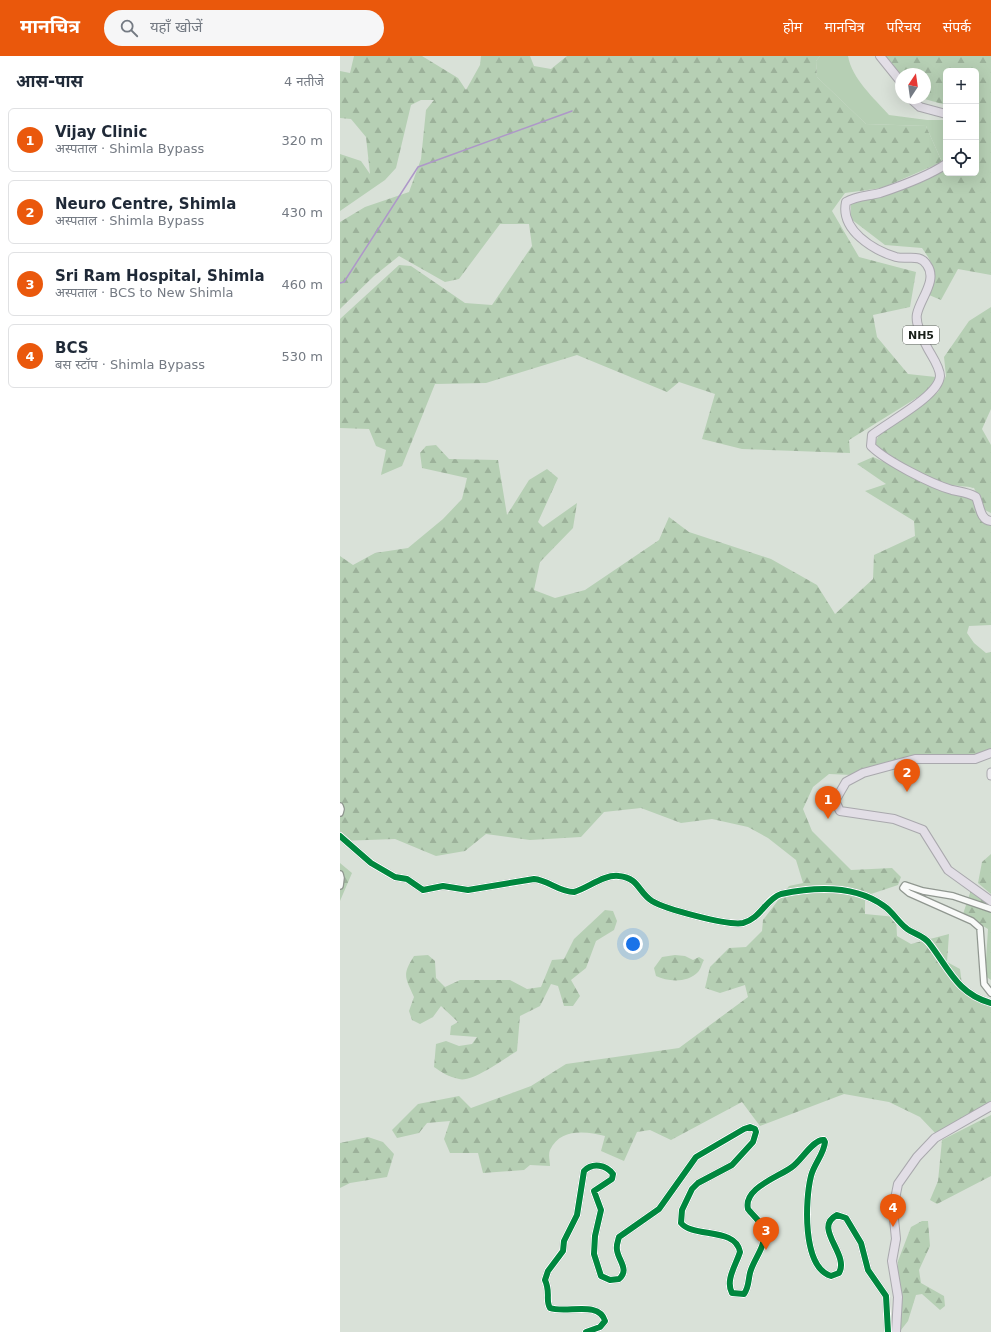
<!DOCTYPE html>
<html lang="hi">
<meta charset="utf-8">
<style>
:root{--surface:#fff;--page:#f6f6f7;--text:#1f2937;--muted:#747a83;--line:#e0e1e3;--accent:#ea580c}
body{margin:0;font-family:"DejaVu Sans","Noto Sans Devanagari",sans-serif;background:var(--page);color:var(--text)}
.controls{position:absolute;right:12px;top:12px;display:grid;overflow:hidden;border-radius:6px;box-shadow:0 4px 16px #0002}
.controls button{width:36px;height:36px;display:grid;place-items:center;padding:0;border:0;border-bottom:1px solid var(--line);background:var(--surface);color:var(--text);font:20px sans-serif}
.compass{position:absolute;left:555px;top:12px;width:36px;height:36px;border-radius:50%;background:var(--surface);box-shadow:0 4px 16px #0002;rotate:13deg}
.you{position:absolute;left:293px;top:888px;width:14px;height:14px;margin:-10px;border:3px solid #fff;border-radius:50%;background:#1a73e8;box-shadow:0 0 0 6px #1a73e833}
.badge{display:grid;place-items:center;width:26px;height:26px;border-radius:50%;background:var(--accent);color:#fff;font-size:13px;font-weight:700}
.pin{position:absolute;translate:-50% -33px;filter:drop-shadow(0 1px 2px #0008)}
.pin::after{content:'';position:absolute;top:21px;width:14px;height:12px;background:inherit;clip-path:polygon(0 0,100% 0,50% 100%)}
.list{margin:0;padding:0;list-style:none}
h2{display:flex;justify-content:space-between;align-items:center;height:52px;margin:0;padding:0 16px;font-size:17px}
h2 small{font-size:13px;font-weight:400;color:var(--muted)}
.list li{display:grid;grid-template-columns:26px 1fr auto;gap:12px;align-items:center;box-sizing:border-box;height:64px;margin:0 8px 8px;padding:0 8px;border:1px solid var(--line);border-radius:6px}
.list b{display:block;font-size:15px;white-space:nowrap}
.list p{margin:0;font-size:13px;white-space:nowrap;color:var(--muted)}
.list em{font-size:13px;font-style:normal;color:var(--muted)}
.icon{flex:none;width:22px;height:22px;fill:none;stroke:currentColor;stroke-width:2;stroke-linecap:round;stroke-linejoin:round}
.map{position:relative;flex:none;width:651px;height:1276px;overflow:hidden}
header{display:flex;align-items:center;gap:24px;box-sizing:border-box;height:56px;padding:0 20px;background:var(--accent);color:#fff}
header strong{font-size:19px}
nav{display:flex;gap:22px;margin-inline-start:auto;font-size:14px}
.search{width:280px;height:36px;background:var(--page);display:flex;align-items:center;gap:10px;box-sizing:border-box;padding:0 14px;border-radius:22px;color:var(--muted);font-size:15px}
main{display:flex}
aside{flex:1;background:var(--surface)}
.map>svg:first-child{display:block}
</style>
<header>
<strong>मानचित्र</strong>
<div class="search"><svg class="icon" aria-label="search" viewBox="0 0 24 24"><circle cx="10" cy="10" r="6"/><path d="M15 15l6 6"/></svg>यहाँ खोजें</div>
<nav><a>होम</a><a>मानचित्र</a><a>परिचय</a><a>संपर्क</a></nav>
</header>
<main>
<aside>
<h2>आस-पास<small>4 नतीजे</small></h2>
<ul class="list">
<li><span class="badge">1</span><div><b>Vijay Clinic</b><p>अस्पताल · Shimla Bypass</p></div><em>320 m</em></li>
<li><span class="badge">2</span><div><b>Neuro Centre, Shimla</b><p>अस्पताल · Shimla Bypass</p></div><em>430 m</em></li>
<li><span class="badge">3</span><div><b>Sri Ram Hospital, Shimla</b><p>अस्पताल · BCS to New Shimla</p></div><em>460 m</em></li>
<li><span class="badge">4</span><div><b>BCS</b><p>बस स्टॉप · Shimla Bypass</p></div><em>530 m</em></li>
</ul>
</aside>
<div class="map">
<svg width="651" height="1276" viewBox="0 0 651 1276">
<defs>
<pattern id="forest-firs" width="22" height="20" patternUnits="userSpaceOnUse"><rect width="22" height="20" fill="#b6cfb4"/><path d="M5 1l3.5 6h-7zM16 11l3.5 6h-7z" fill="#9cb19a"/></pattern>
</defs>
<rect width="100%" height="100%" fill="#d9e1d8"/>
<path fill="#b6cfb4" d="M480,0H508C512,23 534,42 549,59L587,64H606V103L602,106L586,70L526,68L477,21L476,5Z"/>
<path fill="url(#forest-firs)" d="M14,0H82L118,22L126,34L140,9L141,0H190L194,10L211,13L227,0H480L476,5L477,21L526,68L586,70L602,106L542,132L505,137L492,155L519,201L576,216L570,251L533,259L537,281L568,318L596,321L591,333L509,384L510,397L402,393L362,383L375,338L339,326L327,336L237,299L146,327L95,328L62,410L41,419L46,394L36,390L29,373L0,372V263L59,209L71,210L125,247L152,249L192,190L189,168H160L119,223L105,226L59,200L34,220L0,253V166L25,151L69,136L81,103L86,54L94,44H81L71,49L56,112L45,124L0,155V98L21,105L30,118L26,81L11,63L0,62V15L10,17Z
M544,0H651V219L618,213L601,244L589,239C596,215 596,212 582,192L545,189L511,163V147L519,144L549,138L606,113V117H636V62L638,60L636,49V15H606V49L581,42H585V18H561Z
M651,251V353L642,373L651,389V457L645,454L634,432C626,430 618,430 609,429C594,425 543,400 535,387L539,379L598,336L606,320L604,301L629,265Z
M96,389L109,403L158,404L167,459L189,424L207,413L218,422L198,466L203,471L237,447L233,472L200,506L194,534L215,542L245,534L319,484L329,461L349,476L431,503L477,529L495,558L533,523L534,499L575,480L574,465L525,435L546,428L517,408L533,401L611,436L634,443L651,467V569L629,570L627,577L634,587L646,597L651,596V699L634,702H575L512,719L489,718L473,731L463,753L472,775L511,814L552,812L561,821L558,829L525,840V858L556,861L557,880L571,888L609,878L607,906L620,913L622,929L651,946V1055L599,1081L580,1061L549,1046L504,1038L420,1070L402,1046L331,1084L310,1074L297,1076L284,1105L261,1095L265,1080C246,1075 220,1072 210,1094C208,1099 210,1105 210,1110L190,1109L184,1114L143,1117L138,1097H110L104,1083L110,1065L87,1067L79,1077L57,1082L52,1074L78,1048L119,1040L131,1052L191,1030L226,1008L339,992L408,941L405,929L380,937L365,932L370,911L389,892L406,891L422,875L423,864L449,830L463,827L456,804L428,782L408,771L372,763L341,767L301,752L264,756L241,781L190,784L146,778L125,795L96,800L55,783L0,785V500L13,509L35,497L68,492L103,463L122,443L127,422L82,412L80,397L86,390Z
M651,798V838L638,827L642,806Z
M0,807L12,817L0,845Z
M631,834L651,847V924L645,920L648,873L623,858Z
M265,854L273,855L277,865L274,874L256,885L246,912L231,924L240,940L233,950H224L218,930L211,928L200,950L180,960L177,995C165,1002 132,1027 119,1023C109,1021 101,1016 94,1011L96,988L106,985L119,990L132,988L137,981L110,979L111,970L118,966L101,950L93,961L80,968L72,964L69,955L74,941C65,921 62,919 74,900L88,899L95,905L96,922L105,931L120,924H170L187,933L201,931L212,904L224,903L234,883Z
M335,899L345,900L353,904L359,901L364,904C362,907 361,913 358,916C348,927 328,926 316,920L314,912L322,901Z
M651,1059V1120L597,1148L590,1144L598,1125L602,1084Z
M28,1081L43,1086L54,1098L47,1121L10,1127L0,1132V1087Z
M582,1165H588L590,1190L579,1214L581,1227L604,1240L605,1250L600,1254L582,1238L576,1239L568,1265L561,1274L556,1267L558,1205L571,1171Z"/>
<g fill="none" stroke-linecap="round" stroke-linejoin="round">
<path stroke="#ae97c9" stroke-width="1.5" d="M0,227L4,226L78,111L232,55"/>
<g stroke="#909790" stroke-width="8">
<path id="minor" d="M0,750L1,753L0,757
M0,780L31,807L55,821L67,823L83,834L103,830L128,834L194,823C208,824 219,836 234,836C248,832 264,818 279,820C299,822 298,836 312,845C325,853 388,870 403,867C420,863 426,843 441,838C474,831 515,829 544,850C553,856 558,866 566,872C573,878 583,879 589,887C608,911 617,938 651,947
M0,818L1,822L0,830
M651,853L613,840L583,835L565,829L563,832L569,837L632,865L640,872L644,928L651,937
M246,1276L260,1271L265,1265C259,1244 226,1258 210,1252C205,1244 211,1237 205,1224L208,1215L223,1195L224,1185L237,1159L244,1115C253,1106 266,1109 273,1118L272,1123L254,1135L261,1154L255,1180L254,1198L261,1220L270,1224L279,1223C290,1214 278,1204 277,1194C276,1189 278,1185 279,1181L319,1153L356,1101L404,1073L410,1071L415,1073L416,1076L413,1086L392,1109L358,1127L352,1133L342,1154L341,1167C353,1182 396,1171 400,1196C396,1209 385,1224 392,1237L404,1238C409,1231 408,1225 410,1217C413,1204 426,1191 424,1176C423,1167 413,1160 408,1153C403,1132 439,1121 452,1111C461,1105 474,1082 484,1084L485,1086C484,1098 474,1108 471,1120C465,1144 462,1211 491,1220L499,1217C510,1198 472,1172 497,1159L506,1162L521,1187L528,1214L546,1240L548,1276"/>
</g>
<g stroke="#a9a8ad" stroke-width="9">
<path id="major" d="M651,716V720"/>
</g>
<g stroke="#a9a8ad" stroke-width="10">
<path id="highway" d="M540,0L561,26
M570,42L580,51L606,58
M606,108C587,121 561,130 540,137C528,140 516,140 506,146C500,174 533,194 556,201C567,204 580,197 587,209C598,224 580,243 577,258C575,267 582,281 586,289C590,298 600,310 600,320C599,340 548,366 532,379L531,390C546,405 591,428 612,434C621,436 627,436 636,441C640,450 640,464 651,465
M651,697L635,703H575L523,717L506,726L495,745L500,755L554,763L583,774L608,814L651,845
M556,1276L558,1241L552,1205L556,1183L553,1153L558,1128L577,1101L595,1082L651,1050"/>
</g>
<use href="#minor" stroke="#f9faf9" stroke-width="5.5"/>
<use href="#major" stroke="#ebeaed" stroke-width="7"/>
<use href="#highway" stroke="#e2dee6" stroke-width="8"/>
<g stroke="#fff" stroke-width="8">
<path id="cycleway" d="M0,780L31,807L55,821L67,823L83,834L103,830L128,834L194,823C208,824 219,836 234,836C248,832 264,818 279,820C299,822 298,836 312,845C325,853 388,870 403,867C420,863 426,843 441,838C474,831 515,829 544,850C553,856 558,866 566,872C573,878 583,879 589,887C608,911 617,938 651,947
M246,1276L260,1271L265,1265C259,1244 226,1258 210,1252C205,1244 211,1237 205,1224L208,1215L223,1195L224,1185L237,1159L244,1115C253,1106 266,1109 273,1118L272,1123L254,1135L261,1154L255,1180L254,1198L261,1220L270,1224L279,1223C290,1214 278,1204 277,1194C276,1189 278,1185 279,1181L319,1153L356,1101L404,1073L410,1071L415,1073L416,1076L413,1086L392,1109L358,1127L352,1133L342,1154L341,1167C353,1182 396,1171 400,1196C396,1209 385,1224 392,1237L404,1238C409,1231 408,1225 410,1217C413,1204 426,1191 424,1176C423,1167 413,1160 408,1153C403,1132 439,1121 452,1111C461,1105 474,1082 484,1084L485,1086C484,1098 474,1108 471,1120C465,1144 462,1211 491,1220L499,1217C510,1198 472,1172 497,1159L506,1162L521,1187L528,1214L546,1240L548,1276"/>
</g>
<use href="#cycleway" stroke="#00873e" stroke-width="6"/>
</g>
<g text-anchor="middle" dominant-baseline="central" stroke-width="3.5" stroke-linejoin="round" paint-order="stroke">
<rect fill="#fff" stroke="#5e625e" stroke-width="1" x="563" y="270" width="36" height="18" rx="3"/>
<g font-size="11" font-weight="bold" fill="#191f19">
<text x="581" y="279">NH5</text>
</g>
</g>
</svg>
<div class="controls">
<button>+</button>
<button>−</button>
<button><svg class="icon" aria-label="locate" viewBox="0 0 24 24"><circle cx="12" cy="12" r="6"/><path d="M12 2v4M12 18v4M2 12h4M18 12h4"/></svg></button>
</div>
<svg class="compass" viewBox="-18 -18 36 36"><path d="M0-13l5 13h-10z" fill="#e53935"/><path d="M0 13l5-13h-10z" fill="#747a83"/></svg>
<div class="you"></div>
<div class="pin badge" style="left:488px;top:763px">1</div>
<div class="pin badge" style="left:567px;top:736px">2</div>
<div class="pin badge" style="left:426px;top:1194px">3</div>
<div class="pin badge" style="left:553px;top:1171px">4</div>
</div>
</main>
